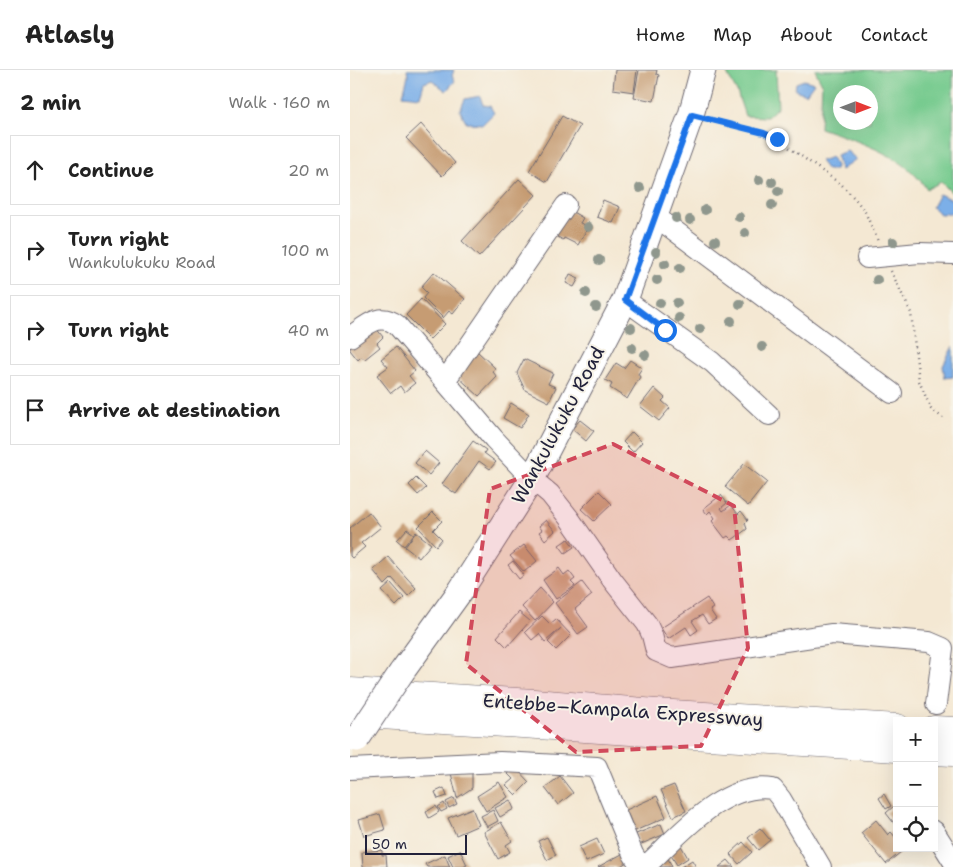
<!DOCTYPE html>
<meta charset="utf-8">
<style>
:root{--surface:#fff;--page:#f2f2f2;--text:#222;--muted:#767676;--line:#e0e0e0}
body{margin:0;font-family:"Shantell Sans",sans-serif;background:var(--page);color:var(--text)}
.controls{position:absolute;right:15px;bottom:15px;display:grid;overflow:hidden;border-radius:0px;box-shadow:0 5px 20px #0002}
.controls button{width:45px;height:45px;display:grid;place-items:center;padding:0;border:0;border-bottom:1px solid var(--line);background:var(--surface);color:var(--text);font:25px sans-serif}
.compass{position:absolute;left:483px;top:15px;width:45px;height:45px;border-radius:50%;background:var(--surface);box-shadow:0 5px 20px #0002;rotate:90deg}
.scale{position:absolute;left:15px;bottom:12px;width:102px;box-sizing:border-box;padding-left:5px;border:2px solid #22223b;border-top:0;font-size:14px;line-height:18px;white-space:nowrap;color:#22223b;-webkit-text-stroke:4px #f7f3e8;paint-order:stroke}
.stop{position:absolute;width:15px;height:15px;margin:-11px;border:4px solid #1a73e8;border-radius:50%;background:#fff}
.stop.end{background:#1a73e8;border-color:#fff;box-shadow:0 1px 5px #0008}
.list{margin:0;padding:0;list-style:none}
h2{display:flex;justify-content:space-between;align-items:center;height:65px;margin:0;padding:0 20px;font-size:21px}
h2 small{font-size:16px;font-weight:400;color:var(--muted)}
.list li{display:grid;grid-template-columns:32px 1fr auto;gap:15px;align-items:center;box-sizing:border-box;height:70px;margin:0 10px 10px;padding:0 10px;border:1px solid var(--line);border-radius:0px}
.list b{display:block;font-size:19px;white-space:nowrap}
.list p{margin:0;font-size:16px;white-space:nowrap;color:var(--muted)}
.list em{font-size:16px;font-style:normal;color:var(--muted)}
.icon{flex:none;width:28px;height:28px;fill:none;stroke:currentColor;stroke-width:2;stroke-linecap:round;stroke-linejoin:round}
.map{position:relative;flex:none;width:603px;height:797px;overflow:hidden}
header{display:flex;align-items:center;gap:30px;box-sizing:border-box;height:70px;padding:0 25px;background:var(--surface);border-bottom:1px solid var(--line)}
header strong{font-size:24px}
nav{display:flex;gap:28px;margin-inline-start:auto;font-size:18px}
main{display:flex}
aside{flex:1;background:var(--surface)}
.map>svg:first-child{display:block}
</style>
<header>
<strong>Atlasly</strong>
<nav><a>Home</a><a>Map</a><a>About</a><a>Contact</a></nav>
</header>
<main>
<aside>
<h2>2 min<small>Walk · 160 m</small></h2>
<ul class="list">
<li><svg class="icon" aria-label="ahead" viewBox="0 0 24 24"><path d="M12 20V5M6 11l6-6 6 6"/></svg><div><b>Continue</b></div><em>20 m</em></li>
<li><svg class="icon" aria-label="right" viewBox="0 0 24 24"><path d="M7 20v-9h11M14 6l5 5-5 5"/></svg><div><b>Turn right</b><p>Wankulukuku Road</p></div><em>100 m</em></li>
<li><svg class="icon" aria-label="right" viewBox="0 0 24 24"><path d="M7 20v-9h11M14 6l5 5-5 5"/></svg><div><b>Turn right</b></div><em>40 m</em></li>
<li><svg class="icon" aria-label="arrive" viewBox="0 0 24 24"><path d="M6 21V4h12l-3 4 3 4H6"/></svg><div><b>Arrive at destination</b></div></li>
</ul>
</aside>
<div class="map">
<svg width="603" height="797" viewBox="0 0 603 797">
<rect width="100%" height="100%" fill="#f7f3e8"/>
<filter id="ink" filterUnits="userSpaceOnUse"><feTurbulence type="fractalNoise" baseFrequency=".02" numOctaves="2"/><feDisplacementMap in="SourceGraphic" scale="10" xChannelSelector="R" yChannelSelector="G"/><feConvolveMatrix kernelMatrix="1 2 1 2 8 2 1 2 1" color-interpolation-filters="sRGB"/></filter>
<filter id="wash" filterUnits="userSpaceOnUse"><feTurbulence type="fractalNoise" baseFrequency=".0096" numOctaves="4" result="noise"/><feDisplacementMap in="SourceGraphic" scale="20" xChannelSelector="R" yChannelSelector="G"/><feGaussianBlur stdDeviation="1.12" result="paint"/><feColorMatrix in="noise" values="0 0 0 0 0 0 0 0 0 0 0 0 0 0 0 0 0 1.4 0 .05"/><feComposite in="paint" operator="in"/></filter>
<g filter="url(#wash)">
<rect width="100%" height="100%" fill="#f4e8d3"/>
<path fill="#77cb8f" stroke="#4c7665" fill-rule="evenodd" d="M375,0H428L426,1L428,37L417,47L395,46L387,22Z
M465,0H603V124L591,112L577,119C573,114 569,109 564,104C543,82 499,68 470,58L472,14ZM490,22H520V52H490Z"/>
<path fill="#7bafe8" stroke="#4e6892" d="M57,0H104L102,6L105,11L96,21L82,10L74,13L70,27L53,25L58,6Z
M454,10L464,13L456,24L445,20L446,13Z
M130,26L133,35L140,36L144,43L133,54L117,53L110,41L115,29Z
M497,81L506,89L491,100L486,85Z
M482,87L486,96L485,100H477L470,91Z
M589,124L603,130V143L590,144L582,137Z
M603,276V307L595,308L593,296Z"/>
<g id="blocks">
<path fill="#c69c73" d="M265,0H287L284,22L263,19Z
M289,0H307L306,4L309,5L304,31L284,27Z
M212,46L230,56L197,112L179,101Z
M71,54L105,93L92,106L56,68Z
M169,109L186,125L129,187L112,171Z
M253,130L270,137L263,153L247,147Z
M221,141L233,148L230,153L238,157L228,175L214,168L213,170L201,163Z
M84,202L115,229L103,244L99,241L93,248L73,228L77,223L71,217Z
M220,204L229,208L224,217L216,213Z
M71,229L95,254L80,269L56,245Z
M22,253L33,267L27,273L30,277L15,289L11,287L8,290L0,280V271Z
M46,277L65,301L59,306L65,313L54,322L50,316L41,323L27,305L38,297L31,289Z
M127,281L145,298L143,302L147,307L129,326L106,305Z
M174,289L203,303L198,314L206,317L199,332L175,320L167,303Z
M280,290L292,298L288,304L290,307L277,329L260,318L262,314L255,310L266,293L274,298Z
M304,318L315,328L312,331L320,338L309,351L290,336Z
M161,333L179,344L170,358L153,348Z
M230,350L244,361L236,371L222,359Z
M282,362L292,372L283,382L273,372Z
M123,371L136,380L134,383L146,392L140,399L129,391L106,424L92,414Z
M75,381L89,393L79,405L65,393Z
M394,394L417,412L398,436L375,417Z
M66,408L76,418L68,425L59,415Z
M249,421L262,434L244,451L231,439Z
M371,425L377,433L371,438L373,441L381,435L388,444L391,441L398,450L395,453L397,459L382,470L378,466L375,468L362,451L365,448L360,441L357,444L353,439Z
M19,442L31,457L11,473L15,477L2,488L0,486V458Z
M83,442L92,451L83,460L92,469L86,476L68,457Z
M196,450L205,461L195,470L189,462L192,460L189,456Z
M57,459L64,464L54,476L47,470Z
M66,462L81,474L69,488L55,477Z
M218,469L224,477L215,483L209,475Z
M174,475L187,491L174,502L160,486Z
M38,487L66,518L58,526L42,508L35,515L23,500Z
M163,491L174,505L169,509L158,495Z
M209,498L214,505L219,501L225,509L221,512L225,516L206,529L193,510Z
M232,512L242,525L225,539L238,557L228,564L205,533Z
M41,513L54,528L46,536L32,521Z
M190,518L203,532L185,551L172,537Z
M357,528L363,538L360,540L366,549L358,554L352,545L342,551L348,560L341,565L336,557L318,569L311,558Z
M169,542L180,551L157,577L147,567Z
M192,546L200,554L206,549L221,565L206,580L198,572L211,558L195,572L189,564L182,570L175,562Z
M163,695L179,712L166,725L156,715L163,709L156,702Z
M101,703H122V718L107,728Z
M210,706L223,723L208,735L195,718Z
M149,712L158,727L136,741L127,726Z
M324,715L336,741L323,747L311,720Z
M94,718L97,726L88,729L85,722Z
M534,724L541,736L536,739L529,728Z
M307,726L316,747L285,761L276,740Z
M104,728L107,734L99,738L96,732Z
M160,730L164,739L150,747L145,738Z
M94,733L97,739L91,742L88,737Z
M86,736L89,742L79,748L76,742Z
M544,736L547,739V757L536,743Z
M122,738L129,755L106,765L98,748Z
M143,740L148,751L137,757L131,746Z
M30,744L35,760L14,766L9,750Z
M526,750L538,765L541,762L547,769V778H556L536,794L511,763Z
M151,752L162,771L156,775L160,782L148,789L134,762Z
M311,754L315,764L289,775L286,764Z
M410,758L420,770L408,780L398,768Z
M197,767L206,785L197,790L188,771Z
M247,769L254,784L236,792L229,777Z
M329,772L338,788L327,795L317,779Z
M393,772L402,782L389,794L380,784Z
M32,780V785H36L37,797H13L12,782Z
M110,780L117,795L113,797H103L98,786Z
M272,784L277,792L269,797H248Z
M95,785L100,797H77L75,794Z
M317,786L322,797H310L309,795Z
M342,790L346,797H331Z
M378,790L384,797H369Z"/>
</g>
</g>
<g filter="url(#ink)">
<use href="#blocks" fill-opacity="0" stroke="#6c6770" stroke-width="1"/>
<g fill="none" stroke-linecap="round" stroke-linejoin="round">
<g stroke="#6c6770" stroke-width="22">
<path id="minor" d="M305,146L542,323
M517,188L569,183L603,184
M275,230L362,292L419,345
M0,267C16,256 29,241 47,255L144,369L182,409L200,424L219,448L263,511L297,554L302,565L306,581L322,588L482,564L579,572L593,578L586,634
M95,311L216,135
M0,699L150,692L247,697L283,784L288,792L294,794L300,792C332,762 375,711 423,719L431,729L471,797
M584,761L603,791"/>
</g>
<g stroke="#6c6770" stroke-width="27">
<path id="major" d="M51,603L111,520L182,409L275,230L341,45L353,0"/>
</g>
<g stroke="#6c6770" stroke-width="29">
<path id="highway" d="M0,622L184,633L306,643L547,658
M0,643L547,678
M584,660L603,661
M584,681L603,682"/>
</g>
<path stroke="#6c6770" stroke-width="2.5" stroke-dasharray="1 4" stroke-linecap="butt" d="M360,49L415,63L427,69L492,115L507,131L515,142L528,171
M541,201L561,243L569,311L581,339L593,348"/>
<use href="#minor" stroke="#fff" stroke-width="20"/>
<use href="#major" stroke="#fff" stroke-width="25"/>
<use href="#highway" stroke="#fff" stroke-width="28"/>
<g stroke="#6c6770" stroke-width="27" stroke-linecap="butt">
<path id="major-bridge" d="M7,669L51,603"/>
</g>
<use href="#major-bridge" stroke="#fff" stroke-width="25"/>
</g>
<g fill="#8f978d">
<circle cx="409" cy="110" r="5"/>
<circle cx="422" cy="112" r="5"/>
<circle cx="290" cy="118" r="5"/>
<circle cx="428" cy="121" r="5"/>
<circle cx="422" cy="135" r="5"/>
<circle cx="355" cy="140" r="5"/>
<circle cx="389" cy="147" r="5"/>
<circle cx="326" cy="148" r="5"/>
<circle cx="340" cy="150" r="5"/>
<circle cx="238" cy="157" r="5"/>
<circle cx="395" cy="163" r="5"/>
<circle cx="365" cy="171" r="5"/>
<circle cx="543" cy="172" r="5"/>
<circle cx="306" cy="182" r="5"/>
<circle cx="249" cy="190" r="5"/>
<circle cx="315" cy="194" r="5"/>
<circle cx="330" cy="198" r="5"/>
<circle cx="307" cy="210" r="5"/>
<circle cx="527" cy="210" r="5"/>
<circle cx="236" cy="223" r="5"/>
<circle cx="310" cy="233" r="5"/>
<circle cx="327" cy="233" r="5"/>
<circle cx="390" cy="234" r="5"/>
<circle cx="246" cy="237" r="5"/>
<circle cx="329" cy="248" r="5"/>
<circle cx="381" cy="251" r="5"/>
<circle cx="281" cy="258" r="5"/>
<circle cx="350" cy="259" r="5"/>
<circle cx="412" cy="277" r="5"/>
<circle cx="282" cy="278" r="5"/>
<circle cx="295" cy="285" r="5"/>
</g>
</g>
<g fill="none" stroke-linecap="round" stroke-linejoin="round" filter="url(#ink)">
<path stroke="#1a73e8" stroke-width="6" d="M315,260L275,230L342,45L414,63L427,69"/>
</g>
<path fill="#d1495b" fill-opacity="0.2" stroke="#d1495b" stroke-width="4" stroke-dasharray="10 6" stroke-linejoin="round" d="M263,374L384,436L398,578L351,676L226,682L116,594L140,419Z"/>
<g text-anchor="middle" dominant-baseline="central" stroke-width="4" stroke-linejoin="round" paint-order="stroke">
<g font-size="19" fill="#22223b" stroke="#f7f3e8">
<text transform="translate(208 355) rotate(-62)">Wankulukuku Road</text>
<text transform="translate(273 640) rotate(4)">Entebbe–Kampala Expressway</text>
</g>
</g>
</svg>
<div class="controls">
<button>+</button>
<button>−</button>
<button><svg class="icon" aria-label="locate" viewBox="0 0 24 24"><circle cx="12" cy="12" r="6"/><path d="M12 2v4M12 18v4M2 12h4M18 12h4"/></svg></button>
</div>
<svg class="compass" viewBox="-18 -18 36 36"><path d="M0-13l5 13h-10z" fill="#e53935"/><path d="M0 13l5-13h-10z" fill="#767676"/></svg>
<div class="scale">50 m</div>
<div class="stop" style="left:315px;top:260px"></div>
<div class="stop end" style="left:427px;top:69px"></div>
</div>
</main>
